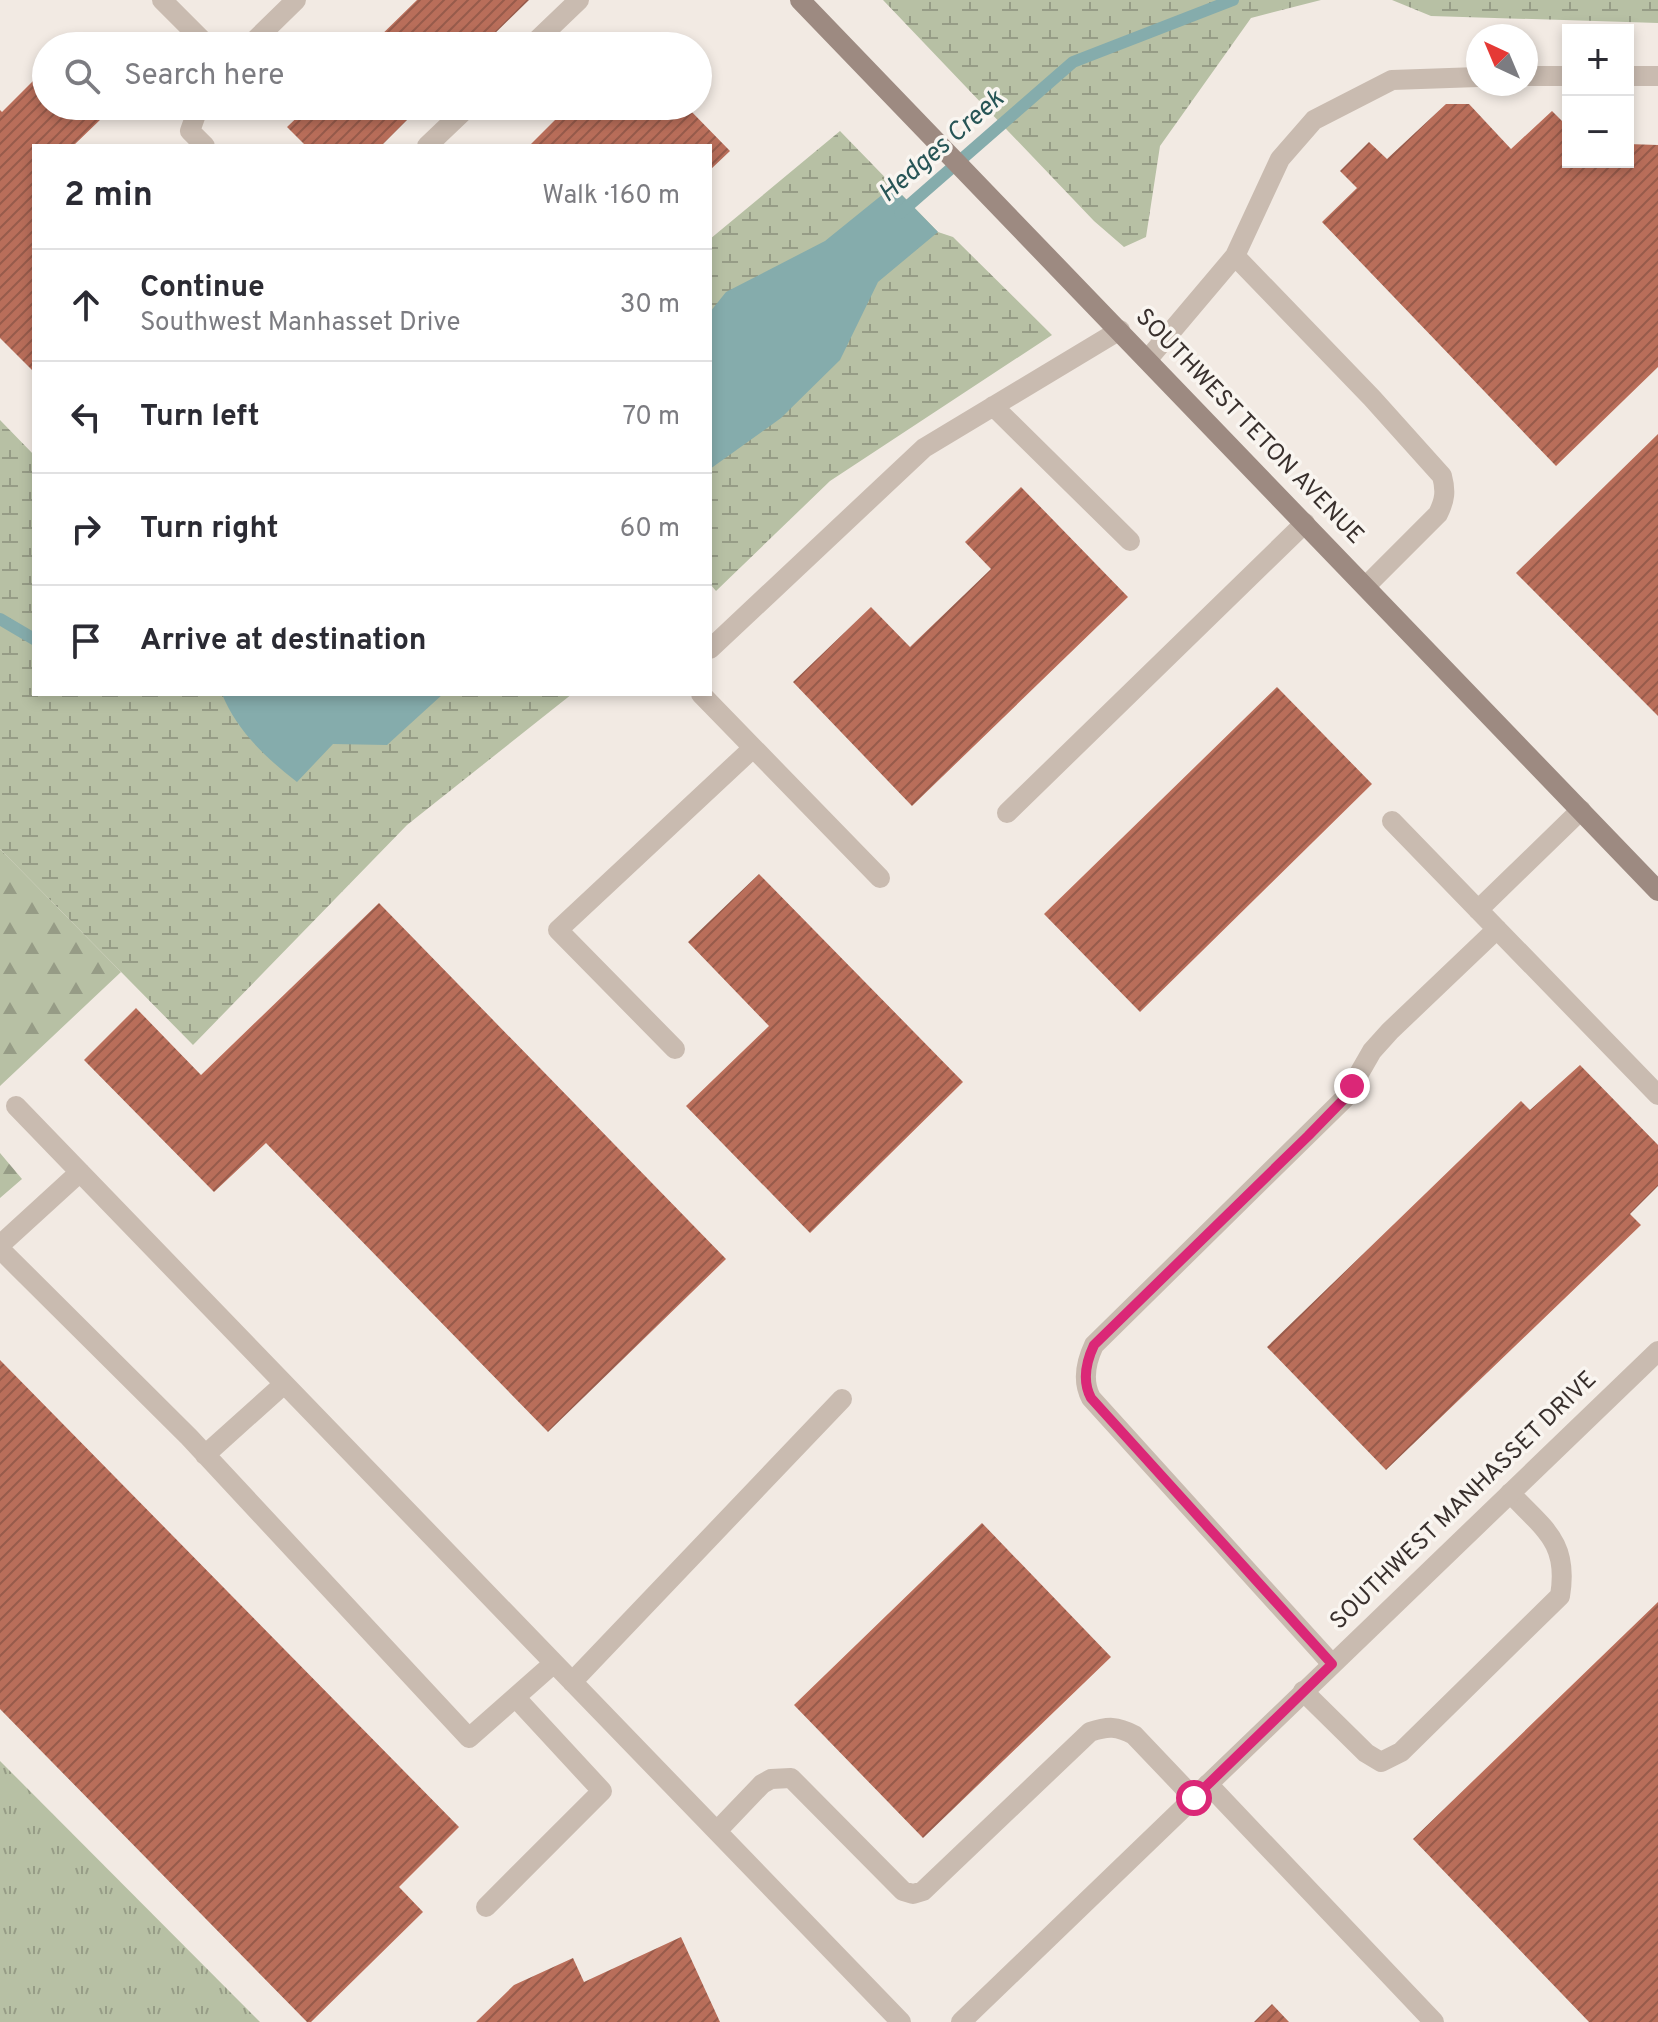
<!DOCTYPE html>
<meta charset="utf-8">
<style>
:root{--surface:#fff;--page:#f2f2f3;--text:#2b2b33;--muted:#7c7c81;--line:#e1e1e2}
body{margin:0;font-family:Overpass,sans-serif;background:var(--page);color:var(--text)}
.controls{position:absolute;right:24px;top:24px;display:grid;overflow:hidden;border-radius:0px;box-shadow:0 4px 12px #0003}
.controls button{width:72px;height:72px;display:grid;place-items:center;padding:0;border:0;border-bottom:2px solid var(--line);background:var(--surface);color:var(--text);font:40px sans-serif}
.compass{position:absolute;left:1466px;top:24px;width:72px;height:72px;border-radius:50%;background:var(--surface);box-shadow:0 4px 12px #0003;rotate:316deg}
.stop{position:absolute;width:24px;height:24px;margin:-18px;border:6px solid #db2777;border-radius:50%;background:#fff}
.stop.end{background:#db2777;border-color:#fff;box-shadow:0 2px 8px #0008}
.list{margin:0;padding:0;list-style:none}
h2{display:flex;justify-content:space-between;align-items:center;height:104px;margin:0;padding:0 32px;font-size:34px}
h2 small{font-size:26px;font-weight:400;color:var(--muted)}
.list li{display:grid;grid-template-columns:52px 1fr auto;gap:24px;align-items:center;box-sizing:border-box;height:112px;padding:0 32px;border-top:2px solid var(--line)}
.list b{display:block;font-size:30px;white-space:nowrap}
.list p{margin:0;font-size:26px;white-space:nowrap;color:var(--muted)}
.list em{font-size:26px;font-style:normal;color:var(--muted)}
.icon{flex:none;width:44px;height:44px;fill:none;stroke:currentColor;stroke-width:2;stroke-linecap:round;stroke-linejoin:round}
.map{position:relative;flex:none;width:1658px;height:2022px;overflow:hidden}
.search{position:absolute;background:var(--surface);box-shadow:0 4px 12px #0003;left:32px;top:32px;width:680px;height:88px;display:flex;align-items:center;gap:20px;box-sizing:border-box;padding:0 28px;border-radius:44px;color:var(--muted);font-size:30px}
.panel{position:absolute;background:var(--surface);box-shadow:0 4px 12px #0003;left:32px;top:144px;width:680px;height:552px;border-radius:0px}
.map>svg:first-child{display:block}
</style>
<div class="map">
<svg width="1658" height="2022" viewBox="0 0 1658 2022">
<defs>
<pattern id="grass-tufts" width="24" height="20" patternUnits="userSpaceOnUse" patternTransform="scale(2)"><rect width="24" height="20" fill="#b7c0a4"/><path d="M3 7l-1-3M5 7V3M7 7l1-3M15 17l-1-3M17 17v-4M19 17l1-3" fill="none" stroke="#969c86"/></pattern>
<pattern id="forest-firs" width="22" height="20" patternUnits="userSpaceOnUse" patternTransform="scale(2)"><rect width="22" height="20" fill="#b7c0a4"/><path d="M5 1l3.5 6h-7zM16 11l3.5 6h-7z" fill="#969c86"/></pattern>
<pattern id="wetland-marsh" width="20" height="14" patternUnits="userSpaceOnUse" patternTransform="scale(2)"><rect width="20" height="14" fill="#b7c0a4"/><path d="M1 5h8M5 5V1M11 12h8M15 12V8" fill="none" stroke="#969c86"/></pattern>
<pattern id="building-hatch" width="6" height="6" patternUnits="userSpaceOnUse" patternTransform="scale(2)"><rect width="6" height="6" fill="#b96e5a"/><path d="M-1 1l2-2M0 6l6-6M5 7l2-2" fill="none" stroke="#975b4b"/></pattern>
</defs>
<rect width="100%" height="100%" fill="#f2eae3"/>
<path fill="url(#grass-tufts)" d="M0,1761L260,2022H0Z"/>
<path fill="url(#forest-firs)" d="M0,849L121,972L0,1086Z
M0,1153L22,1179L0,1198Z"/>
<path fill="url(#wetland-marsh)" d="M883,0H1321L1251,18L1160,146L1146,237L1124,247L1094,221Z
M1392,0H1658V23L1431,16Z
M840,131L938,232L953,237L1052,335L830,481L716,591L710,584V239Z
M0,420L34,455V694H572L407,825L193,1045L0,849Z"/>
<path fill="#85acac" d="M893,186L938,232L878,282L840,360L781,418L710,469V312L726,292L825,241Z
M222,694H443L387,745L333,744L297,782C266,758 237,731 222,694Z"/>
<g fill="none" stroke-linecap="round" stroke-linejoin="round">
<path stroke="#85acac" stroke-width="12" d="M900,213L1073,62L1233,0
M0,619L34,639"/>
</g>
<path fill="url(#building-hatch)" d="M417,0H529L482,46H370Z
M46,68V106H89L101,119L73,146H34V372L0,338V110L2,112Z
M1446,104H1469L1511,149L1552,111L1568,127V162H1628V144L1658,145V367L1556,466L1322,222L1357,188L1340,171L1369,142L1387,159Z
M309,106H421L381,146H306L287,127Z
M569,106H686L730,151L710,170V146H529Z
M1658,434V716L1516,573Z
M1021,487L1128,597L912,806L793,682L871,607L910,647L991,569L965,542Z
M1277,687L1372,784L1140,1012L1044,914Z
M759,874L963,1082L810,1233L686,1106L769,1026L688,942Z
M379,903L726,1259L548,1432L266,1143L214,1192L84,1060L136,1008L201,1075Z
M1580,1065L1658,1145V1186L1630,1214L1641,1225L1386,1470L1267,1347L1521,1101L1530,1110Z
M0,1360L459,1827L399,1887L423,1912L311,2022H307L0,1709Z
M982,1523L1111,1657L923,1838L794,1705Z
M1658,1602V2022H1589L1413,1839Z
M681,1937L720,2022H476L514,1985L573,1958L584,1982Z
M1272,2004L1289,2022H1254Z"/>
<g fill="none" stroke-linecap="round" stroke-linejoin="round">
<path stroke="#c9bbb0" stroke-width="20" d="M162,0L208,46
M249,46L296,0
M531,46L579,0
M1526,76H1568
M1628,76H1658
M199,106L190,131L205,146
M427,146L469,106
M1235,256L1372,398L1442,476C1446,491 1445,500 1438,514L1366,586
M1148,359L1235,256L1280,159L1314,120L1392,80L1478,77
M993,406L1130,541
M710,649L924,448L1120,330
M701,694L880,878
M1007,813L1305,523
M1392,821L1658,1095
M1478,910L1581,810
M675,1049L558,930L753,748
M16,1106L901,2022
M0,1245L80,1172
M0,1249L189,1437L469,1738L554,1663
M205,1455L284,1384
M1332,1664L1091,1398C1082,1381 1086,1362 1094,1345L1345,1098L1372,1051L1390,1031L1497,929
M572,1682L842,1399
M1303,1691L1366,1753L1381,1762L1401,1752L1560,1596C1569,1542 1544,1529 1510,1493
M1208,1784L1434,2022
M717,1831L762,1784L771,1779L791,1778L903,1891L913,1894L923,1891L1090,1732C1108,1726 1117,1726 1134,1735L1194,1798
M486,1907L602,1791L516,1698"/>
<path stroke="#c9bbb0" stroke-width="20" d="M961,2022L1658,1351"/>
<path stroke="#9d8a81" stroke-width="20" d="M800,0L1658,891"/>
</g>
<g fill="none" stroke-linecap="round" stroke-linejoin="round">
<path stroke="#db2777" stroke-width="10" d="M1194,1798L1332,1664L1091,1398C1082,1381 1086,1362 1094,1345L1308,1136L1345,1098L1352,1086"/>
</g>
<g text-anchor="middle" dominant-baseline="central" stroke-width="7" stroke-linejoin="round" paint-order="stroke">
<g font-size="24" fill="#39302d" stroke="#f9f5f0">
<text transform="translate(1249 427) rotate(46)">SOUTHWEST TETON AVENUE</text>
<text transform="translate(1464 1501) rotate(-44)">SOUTHWEST MANHASSET DRIVE</text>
</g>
<g font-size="26" font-style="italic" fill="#275556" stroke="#f9f5f0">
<text transform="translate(942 147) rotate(-41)">Hedges Creek</text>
</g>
</g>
</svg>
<div class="controls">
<button>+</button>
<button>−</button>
</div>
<svg class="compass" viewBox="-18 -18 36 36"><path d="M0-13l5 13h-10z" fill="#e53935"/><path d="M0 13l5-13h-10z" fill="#7c7c81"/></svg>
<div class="stop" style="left:1194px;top:1798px"></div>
<div class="stop end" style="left:1352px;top:1086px"></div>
<div class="search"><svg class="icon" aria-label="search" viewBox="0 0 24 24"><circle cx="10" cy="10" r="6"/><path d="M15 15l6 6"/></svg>Search here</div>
<section class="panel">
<h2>2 min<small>Walk · 160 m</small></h2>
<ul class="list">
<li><svg class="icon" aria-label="ahead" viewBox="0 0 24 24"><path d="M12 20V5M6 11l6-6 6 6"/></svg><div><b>Continue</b><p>Southwest Manhasset Drive</p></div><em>30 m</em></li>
<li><svg class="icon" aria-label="left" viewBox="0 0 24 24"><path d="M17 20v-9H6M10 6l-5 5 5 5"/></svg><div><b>Turn left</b></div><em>70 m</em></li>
<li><svg class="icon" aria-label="right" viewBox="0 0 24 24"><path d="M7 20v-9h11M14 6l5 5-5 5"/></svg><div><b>Turn right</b></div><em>60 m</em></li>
<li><svg class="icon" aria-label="arrive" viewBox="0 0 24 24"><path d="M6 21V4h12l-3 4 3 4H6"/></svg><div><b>Arrive at destination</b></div></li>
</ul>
</section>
</div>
